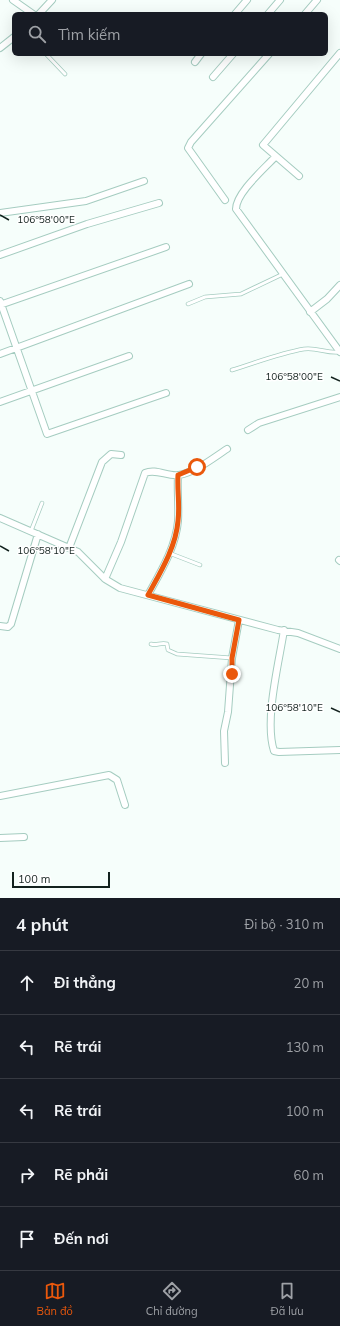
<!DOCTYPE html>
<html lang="vi">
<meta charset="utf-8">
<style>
:root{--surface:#171b24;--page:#242831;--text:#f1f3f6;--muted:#9ea1a6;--line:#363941;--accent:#ea580c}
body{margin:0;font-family:Mulish,sans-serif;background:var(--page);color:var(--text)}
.scale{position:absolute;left:12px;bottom:10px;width:98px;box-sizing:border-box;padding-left:4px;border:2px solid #13221e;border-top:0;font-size:11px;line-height:14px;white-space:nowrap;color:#13221e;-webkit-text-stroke:3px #fff;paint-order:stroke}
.stop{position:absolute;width:12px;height:12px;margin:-9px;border:3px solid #ea580c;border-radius:50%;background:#fff}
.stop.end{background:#ea580c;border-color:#fff;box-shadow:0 1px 4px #0008}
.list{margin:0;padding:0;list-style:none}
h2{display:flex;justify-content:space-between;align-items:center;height:52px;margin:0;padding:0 16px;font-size:17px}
h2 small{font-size:13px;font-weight:400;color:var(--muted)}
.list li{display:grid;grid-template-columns:26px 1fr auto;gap:12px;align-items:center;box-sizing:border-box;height:64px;padding:0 16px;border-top:1px solid var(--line)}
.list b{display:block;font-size:15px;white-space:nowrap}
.list em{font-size:13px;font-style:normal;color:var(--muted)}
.icon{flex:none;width:22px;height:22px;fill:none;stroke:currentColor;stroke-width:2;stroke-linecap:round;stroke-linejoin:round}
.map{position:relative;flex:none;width:340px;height:898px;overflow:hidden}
.search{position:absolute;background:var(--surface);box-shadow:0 4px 16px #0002;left:12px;right:12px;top:12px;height:44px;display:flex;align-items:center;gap:10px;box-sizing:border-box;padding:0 14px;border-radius:6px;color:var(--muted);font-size:15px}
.sheet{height:372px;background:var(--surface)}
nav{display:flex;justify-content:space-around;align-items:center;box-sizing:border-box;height:56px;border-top:1px solid var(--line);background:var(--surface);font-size:11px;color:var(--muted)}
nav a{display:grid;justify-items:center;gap:2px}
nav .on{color:var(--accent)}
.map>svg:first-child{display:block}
</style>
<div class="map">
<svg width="340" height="898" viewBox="0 0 340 898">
<rect width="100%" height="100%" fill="#f6fefb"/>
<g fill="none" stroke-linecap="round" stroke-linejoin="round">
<g stroke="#a5ccc0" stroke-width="4.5">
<path id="service" d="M46,54L65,74
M188,304L205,297L241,294L283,274
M232,370C255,363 280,353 304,349C317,347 327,354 340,352
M31,531L42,503
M169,553L200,565
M151,644C157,646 161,642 167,644L168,650L177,654L232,658"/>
</g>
<g stroke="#a5ccc0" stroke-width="8">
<path id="minor" d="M13,0L33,14
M39,14L52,0
M235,14L247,0
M268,14L280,0
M305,14L317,0
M0,48L14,37
M195,62L201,54
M213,77L233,54
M275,157C264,169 236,193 236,209L340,352
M299,176L263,145L340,53
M225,200L188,148L191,142L269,54
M0,213L86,201L144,181
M0,255L87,224L159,203
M0,301L47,434L166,393
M0,305L166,247
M310,312L327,299L340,285
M0,354L189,284
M0,402L129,356
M248,430L259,423L340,397
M0,518L78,552L105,579L120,588L278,630L298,633L340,649
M69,548L102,462L111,454L121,455
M339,560L340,561
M105,579L121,542L145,473C156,468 168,477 179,475C196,472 213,458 227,449
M148,595C160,573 176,547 178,521C179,506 177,490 178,475
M0,626L8,627L11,624L38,534
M284,630C279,663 264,720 274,751L279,752L340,750
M225,763L224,731L228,712L232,658L239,620
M0,796L109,775L117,780L125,805
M0,838L24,837"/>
</g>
<use href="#service" stroke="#fff" stroke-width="3"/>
<use href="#minor" stroke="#fff" stroke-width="6"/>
</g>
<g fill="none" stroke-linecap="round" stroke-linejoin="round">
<path stroke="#ea580c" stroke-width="5" d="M197,467L178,475C177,490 180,506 178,521C176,547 160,573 148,595L239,620L232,658V674"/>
</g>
<path fill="none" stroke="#13221e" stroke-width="1.5" d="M0,215L9,220M331,377L340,381M0,546L9,551M331,708L340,712"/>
<g font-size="10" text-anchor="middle" fill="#13221e" stroke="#fff" stroke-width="3" stroke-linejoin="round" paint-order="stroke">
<text x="46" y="223">106°58'00"E</text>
<text x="294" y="380">106°58'00"E</text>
<text x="46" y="554">106°58'10"E</text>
<text x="294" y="711">106°58'10"E</text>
</g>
</svg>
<div class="scale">100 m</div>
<div class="stop" style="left:197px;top:467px"></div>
<div class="stop end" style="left:232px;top:674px"></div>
<div class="search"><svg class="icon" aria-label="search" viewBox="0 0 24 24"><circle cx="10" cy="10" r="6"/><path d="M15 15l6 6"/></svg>Tìm kiếm</div>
</div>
<section class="sheet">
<h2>4 phút<small>Đi bộ · 310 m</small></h2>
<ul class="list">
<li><svg class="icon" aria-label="ahead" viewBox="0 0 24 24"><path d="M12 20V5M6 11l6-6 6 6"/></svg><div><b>Đi thẳng</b></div><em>20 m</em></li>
<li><svg class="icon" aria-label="left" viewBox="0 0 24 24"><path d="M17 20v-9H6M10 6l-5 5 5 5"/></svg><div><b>Rẽ trái</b></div><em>130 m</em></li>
<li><svg class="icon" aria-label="left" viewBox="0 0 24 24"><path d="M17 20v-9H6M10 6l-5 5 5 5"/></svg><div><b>Rẽ trái</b></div><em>100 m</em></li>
<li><svg class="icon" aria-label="right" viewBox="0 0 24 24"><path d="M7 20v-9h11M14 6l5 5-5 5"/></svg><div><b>Rẽ phải</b></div><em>60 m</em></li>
<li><svg class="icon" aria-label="arrive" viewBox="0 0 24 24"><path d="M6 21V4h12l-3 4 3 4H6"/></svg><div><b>Đến nơi</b></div></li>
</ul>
</section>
<nav>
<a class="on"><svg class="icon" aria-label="map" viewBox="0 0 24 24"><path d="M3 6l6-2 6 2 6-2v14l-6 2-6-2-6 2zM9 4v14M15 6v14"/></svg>Bản đồ</a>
<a><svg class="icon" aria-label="directions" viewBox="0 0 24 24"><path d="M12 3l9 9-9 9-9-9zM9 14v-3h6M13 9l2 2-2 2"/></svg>Chỉ đường</a>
<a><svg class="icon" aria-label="saved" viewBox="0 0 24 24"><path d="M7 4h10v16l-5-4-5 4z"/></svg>Đã lưu</a>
</nav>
